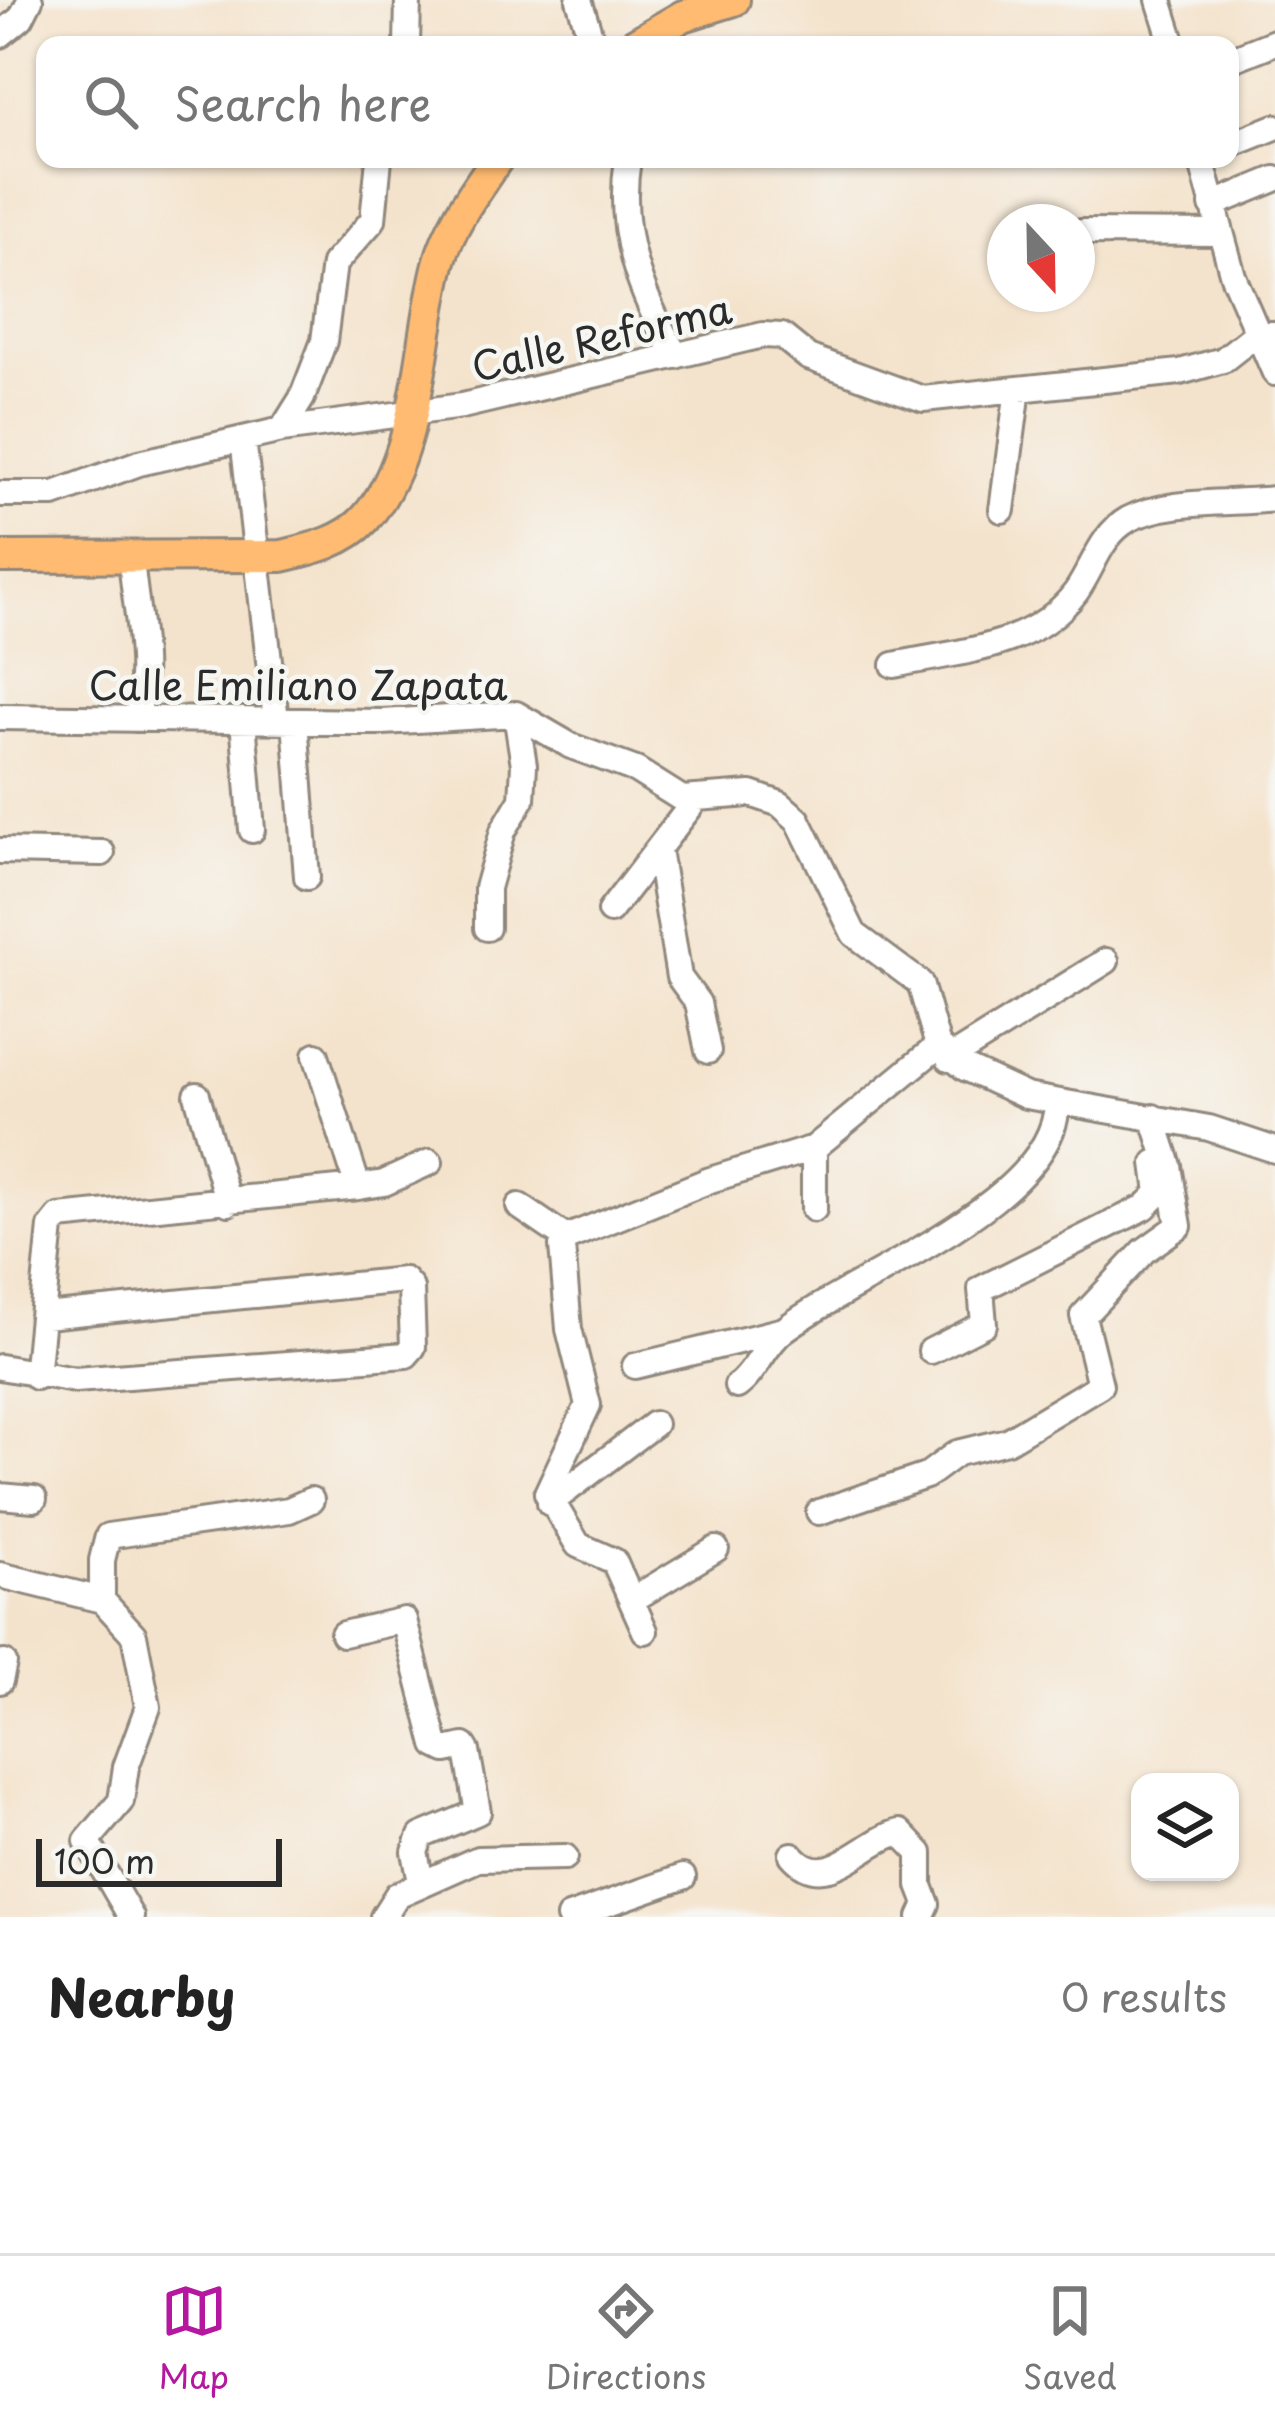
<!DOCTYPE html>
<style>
:root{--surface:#fff;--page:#f2f2f2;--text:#222;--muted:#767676;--line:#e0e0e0;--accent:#b5179e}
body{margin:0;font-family:"Playpen Sans",sans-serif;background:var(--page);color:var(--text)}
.controls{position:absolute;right:36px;bottom:36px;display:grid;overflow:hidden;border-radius:24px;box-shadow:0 3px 9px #0004}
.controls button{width:108px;height:108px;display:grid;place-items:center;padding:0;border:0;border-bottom:3px solid var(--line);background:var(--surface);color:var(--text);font:60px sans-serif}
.compass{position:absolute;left:987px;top:204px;width:108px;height:108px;border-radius:50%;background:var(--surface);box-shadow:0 3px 9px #0004;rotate:158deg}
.scale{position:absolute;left:36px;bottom:30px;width:246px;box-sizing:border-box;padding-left:12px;border:6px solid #2b2b2b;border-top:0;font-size:33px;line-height:42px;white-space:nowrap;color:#2b2b2b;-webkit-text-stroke:9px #f6f6f2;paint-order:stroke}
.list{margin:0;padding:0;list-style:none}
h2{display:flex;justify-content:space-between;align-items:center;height:156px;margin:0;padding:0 48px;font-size:51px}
h2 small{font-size:39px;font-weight:400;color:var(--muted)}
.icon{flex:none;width:66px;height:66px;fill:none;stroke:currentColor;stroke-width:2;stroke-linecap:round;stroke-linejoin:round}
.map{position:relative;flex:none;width:1275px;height:1917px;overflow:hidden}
.search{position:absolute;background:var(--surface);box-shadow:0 3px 9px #0004;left:36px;right:36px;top:36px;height:132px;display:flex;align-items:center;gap:30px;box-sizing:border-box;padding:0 42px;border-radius:24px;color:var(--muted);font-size:45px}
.sheet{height:336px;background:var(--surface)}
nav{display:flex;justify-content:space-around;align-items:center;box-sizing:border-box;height:168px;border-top:3px solid var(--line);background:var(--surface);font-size:33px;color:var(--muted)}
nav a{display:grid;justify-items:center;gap:6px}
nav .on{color:var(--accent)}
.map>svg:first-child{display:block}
</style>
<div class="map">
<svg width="1275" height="1917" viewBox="0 0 1275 1917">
<rect width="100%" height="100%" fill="#f6f6f2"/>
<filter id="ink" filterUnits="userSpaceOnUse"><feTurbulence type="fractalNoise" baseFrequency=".00833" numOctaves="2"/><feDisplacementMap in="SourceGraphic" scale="24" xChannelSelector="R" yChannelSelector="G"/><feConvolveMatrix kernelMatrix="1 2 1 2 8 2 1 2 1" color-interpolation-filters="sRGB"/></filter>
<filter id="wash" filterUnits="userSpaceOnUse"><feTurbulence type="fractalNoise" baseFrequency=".004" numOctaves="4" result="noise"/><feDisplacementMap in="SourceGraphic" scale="48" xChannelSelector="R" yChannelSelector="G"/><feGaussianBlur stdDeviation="2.7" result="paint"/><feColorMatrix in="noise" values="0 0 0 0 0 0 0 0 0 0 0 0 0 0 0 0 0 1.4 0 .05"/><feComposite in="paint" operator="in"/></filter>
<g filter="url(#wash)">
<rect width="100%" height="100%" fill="#f4e3cc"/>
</g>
<g filter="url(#ink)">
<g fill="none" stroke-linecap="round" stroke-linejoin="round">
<g stroke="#90877c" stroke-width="30">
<path id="minor" d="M579,0L593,45
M1159,0L1173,45
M0,35L21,18L30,0
M407,45L408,0
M1230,60L1275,42
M1230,145L1275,127
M628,159C616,231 640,294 676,356
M1201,159L1233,276L1275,373
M1212,205L1275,179
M1082,232L1218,233
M282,430L302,398L324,341L334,264L373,220L379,159
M243,439L276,720
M0,494H54L139,463L282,430L462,406L763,335L782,336L808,357L923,399L1180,372L1223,360L1256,334H1275
M1002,510L1018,389
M131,558C135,611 151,666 136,719
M894,665C959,651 1033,649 1076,592C1094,567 1100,535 1129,519C1168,499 1232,504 1275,499
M0,717L383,722L516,714L571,746L636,770L682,799L751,794L780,804L798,820L854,934L920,983L938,1046L965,1068L1026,1096L1209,1128L1275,1150
M243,720L252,830
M295,721L307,877
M658,850L679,977L698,1003L708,1051
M0,851L102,853
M610,911L697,798
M487,928V888L503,831L522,799L524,765L516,714
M316,1055L358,1187
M949,1059L1106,961
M197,1095L228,1203
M519,1206L566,1238
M814,1209V1148
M931,1351L984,1324L981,1289L1145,1207L1159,1193L1155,1163
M635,1366L780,1331
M0,1367L75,1380L406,1355L413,1347L411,1288L404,1280L45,1316
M36,1377L51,1227L59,1217L358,1187L384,1183L430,1162
M737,1386C756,1373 764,1345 784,1330C856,1275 1056,1202 1057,1102
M0,1496L34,1499
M550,1503L654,1424
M819,1512L926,1476L957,1453L1007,1441L1100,1385L1083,1316L1144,1251L1179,1226L1169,1166L1153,1117
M0,1575L102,1600L134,1635L148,1707L126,1767L121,1801L87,1841L131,1917
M102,1600V1560L108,1536L289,1510L311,1500
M632,1600L716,1549
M645,1631L614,1561L578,1545L547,1493L588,1405L569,1329L562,1246L566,1238L710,1180L814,1148L938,1046
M343,1634L404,1620L436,1745L446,1750L464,1746L467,1751L478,1812L421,1836L415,1852L421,1882
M0,1681L4,1663
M792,1855C826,1895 863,1840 900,1832L920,1853V1886L927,1904L921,1917
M383,1917L397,1895L478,1859L565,1857
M569,1917L683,1877"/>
</g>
<g stroke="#90877c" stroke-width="36">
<path id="major" d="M633,45L683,16L734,0
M0,557L282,556C311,549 344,542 365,519C422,454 418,344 439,264C449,226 475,191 497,159"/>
</g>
<use href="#minor" stroke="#fff" stroke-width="24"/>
<use href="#major" stroke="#ffbb71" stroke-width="30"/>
</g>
</g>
<g text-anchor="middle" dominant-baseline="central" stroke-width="9" stroke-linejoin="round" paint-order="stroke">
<g font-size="39" fill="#2b2b2b" stroke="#f6f6f2">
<text transform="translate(601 336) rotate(-13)">Calle Reforma</text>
<text x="298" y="683">Calle Emiliano Zapata</text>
</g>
</g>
</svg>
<div class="controls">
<button><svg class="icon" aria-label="layers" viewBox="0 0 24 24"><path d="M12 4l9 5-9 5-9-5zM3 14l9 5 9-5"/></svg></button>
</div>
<svg class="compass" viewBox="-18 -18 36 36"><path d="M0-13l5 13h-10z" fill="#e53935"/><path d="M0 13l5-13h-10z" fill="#767676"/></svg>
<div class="scale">100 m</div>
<div class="search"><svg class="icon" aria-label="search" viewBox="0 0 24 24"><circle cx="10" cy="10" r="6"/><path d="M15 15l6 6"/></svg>Search here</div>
</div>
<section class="sheet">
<h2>Nearby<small>0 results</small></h2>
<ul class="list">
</ul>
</section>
<nav>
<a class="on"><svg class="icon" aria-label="map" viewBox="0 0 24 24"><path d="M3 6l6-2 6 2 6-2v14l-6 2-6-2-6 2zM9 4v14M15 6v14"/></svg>Map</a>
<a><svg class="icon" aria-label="directions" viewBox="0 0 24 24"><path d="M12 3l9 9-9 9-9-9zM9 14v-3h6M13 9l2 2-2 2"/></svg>Directions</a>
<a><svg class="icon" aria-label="saved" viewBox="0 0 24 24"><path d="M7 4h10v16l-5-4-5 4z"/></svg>Saved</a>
</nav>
